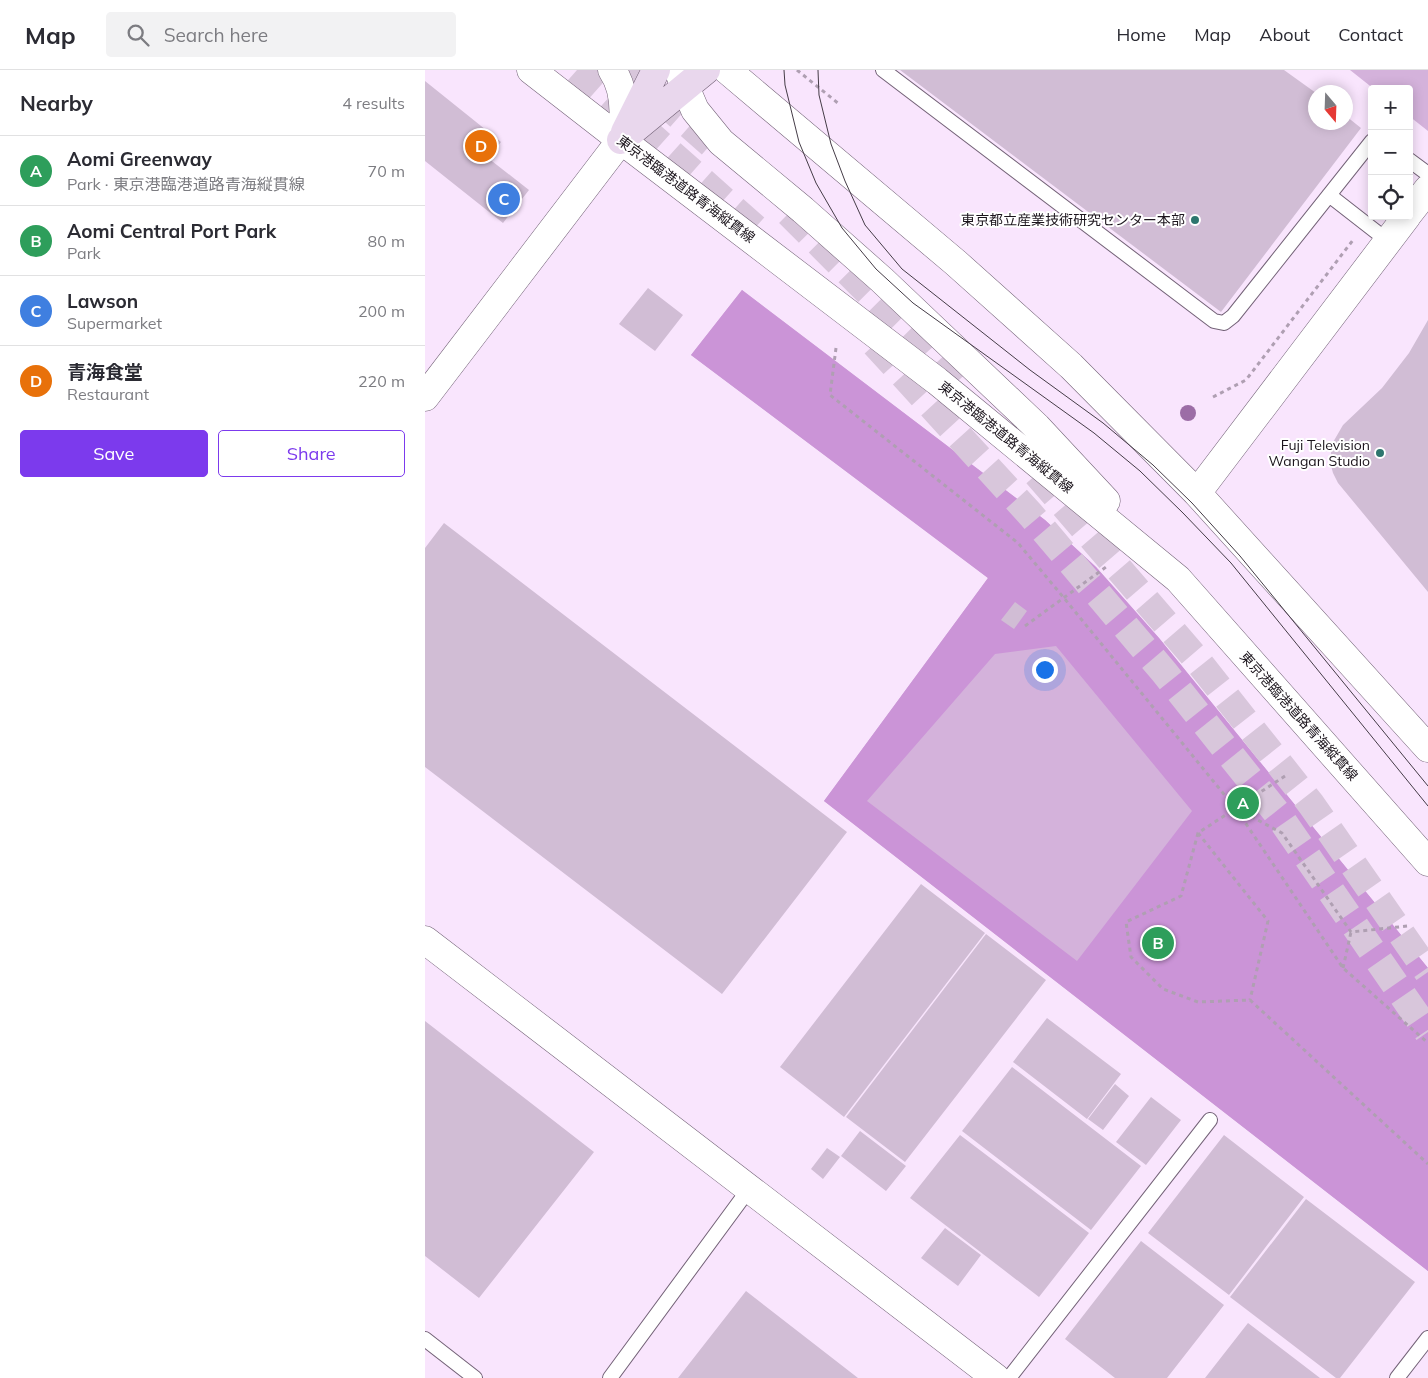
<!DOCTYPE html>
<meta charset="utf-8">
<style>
:root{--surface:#fff;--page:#f2f2f3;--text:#2b2b33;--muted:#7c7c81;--line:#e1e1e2;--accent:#7c3aed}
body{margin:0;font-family:Mulish,"Noto Sans JP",sans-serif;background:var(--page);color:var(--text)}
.controls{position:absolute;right:15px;top:15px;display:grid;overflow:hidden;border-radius:5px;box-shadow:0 2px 12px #0003}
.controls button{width:45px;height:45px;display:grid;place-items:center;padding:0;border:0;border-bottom:1px solid var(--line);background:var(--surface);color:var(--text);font:25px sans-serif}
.compass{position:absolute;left:883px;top:15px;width:45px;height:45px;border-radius:50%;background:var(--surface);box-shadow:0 2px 12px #0003;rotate:161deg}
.you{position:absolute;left:619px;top:599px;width:18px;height:18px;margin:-12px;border:4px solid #fff;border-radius:50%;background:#1a73e8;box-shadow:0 0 0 8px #1a73e833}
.badge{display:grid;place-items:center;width:32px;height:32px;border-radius:50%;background:var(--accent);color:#fff;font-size:16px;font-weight:700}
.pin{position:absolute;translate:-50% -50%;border:2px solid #fff;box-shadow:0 1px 5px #0006}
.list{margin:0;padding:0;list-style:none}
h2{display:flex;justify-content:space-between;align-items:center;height:65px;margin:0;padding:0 20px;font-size:21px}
h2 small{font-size:16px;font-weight:400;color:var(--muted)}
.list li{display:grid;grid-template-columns:32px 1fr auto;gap:15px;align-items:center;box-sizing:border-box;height:70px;padding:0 20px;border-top:1px solid var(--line)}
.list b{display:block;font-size:19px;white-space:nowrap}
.list p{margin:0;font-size:16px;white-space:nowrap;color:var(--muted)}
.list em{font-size:16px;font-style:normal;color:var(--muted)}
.actions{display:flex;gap:10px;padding:15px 20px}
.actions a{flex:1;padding:11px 0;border:1px solid var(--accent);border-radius:5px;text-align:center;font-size:18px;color:var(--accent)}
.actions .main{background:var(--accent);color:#fff}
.icon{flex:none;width:28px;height:28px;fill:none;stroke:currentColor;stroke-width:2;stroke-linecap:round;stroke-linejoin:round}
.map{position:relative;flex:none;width:1003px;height:1308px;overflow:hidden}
header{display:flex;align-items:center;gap:30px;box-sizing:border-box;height:70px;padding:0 25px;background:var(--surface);border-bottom:1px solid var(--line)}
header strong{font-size:24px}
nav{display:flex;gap:28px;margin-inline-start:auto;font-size:18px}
.search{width:350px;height:45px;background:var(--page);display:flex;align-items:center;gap:12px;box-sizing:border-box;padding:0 18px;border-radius:5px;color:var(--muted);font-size:19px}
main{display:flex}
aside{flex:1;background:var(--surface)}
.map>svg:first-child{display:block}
</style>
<header>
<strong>Map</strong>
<div class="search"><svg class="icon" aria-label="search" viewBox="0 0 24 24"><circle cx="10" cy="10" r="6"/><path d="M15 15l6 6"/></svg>Search here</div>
<nav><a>Home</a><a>Map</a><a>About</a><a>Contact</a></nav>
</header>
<main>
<aside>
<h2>Nearby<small>4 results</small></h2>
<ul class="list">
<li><span class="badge" style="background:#2e9e5b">A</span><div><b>Aomi Greenway</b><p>Park · 東京港臨港道路青海縦貫線</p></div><em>70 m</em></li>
<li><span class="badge" style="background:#2e9e5b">B</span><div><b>Aomi Central Port Park</b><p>Park</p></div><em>80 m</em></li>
<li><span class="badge" style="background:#3f7fe0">C</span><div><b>Lawson</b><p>Supermarket</p></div><em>200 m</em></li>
<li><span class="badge" style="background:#e8710a">D</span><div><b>青海食堂</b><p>Restaurant</p></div><em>220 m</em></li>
</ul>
<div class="actions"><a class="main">Save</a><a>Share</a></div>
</aside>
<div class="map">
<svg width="1003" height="1308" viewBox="0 0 1003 1308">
<rect width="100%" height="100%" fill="#f9e5fd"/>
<path fill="#d4b2db" d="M925,0H1003V61L984,46V19H949Z
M317,220L620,450L671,497L734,568L1003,898V1201L399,731L563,508L266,285Z"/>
<path fill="#cb94d7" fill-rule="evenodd" d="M317,220L620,450L671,497L734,568L1003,898V1201L399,731L563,508L266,285ZM631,576L767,741L652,891L442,731L570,584Z"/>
<path fill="#d1bdd5" d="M475,0H859L891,23V52H921V46L936,58L796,242Z
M0,11L76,72L63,88L104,120L78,153L0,91Z
M223,218L258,245L230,281L194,254Z
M1003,250V522L913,413L908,403L905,392L907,374L918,355L957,318L984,283Z
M19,453L422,762L297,924L0,697V478Z
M590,532L602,541L589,559L576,550Z
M496,814L560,863L419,1047L355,997Z
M561,864L621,910L480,1092L421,1047Z
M622,948L696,1004L662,1049L588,992Z
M0,951L169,1082L54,1228L0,1186Z
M587,997L716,1096L666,1160L537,1061Z
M690,1014L704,1026L678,1060L663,1049Z
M726,1027L756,1050L721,1095L691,1072Z
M435,1061L481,1096L461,1121L416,1086Z
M535,1065L664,1163L614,1227L485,1128Z
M799,1065L879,1127L804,1225L723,1163Z
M402,1078L415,1087L398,1109L386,1099Z
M881,1129L990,1212L915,1308H911L805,1227Z
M520,1158L556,1185L533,1216L496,1188Z
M716,1171L799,1235L742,1308H690L640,1269Z
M321,1221L433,1308H253Z
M823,1253L895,1308H780Z"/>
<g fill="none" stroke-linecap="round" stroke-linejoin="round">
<path stroke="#d8c6db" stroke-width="28" stroke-dasharray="28 14" stroke-linecap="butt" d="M152,0L339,166
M202,0L293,80
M364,143L492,271L538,322
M450,274L606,445L739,602L852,743L1003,962
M612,404L768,585L886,734L1003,902"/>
<g stroke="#736277" stroke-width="16">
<path id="service" d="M458,0L789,251L799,253L808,246L947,71
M984,90L1003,104
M904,125L963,171
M0,1269L50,1308
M185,1308L324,1119
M584,1308L785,1050
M972,1308L1003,1268"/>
</g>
<g stroke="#736277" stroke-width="29">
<path id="tertiary" d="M106,0L196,70L512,311L753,509L1003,792
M253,0L270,40L296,72L378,140L457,210L612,357L681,431
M302,0L531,193L646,296L772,423L1003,678
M984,143L1003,119
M0,327L196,70C200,47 201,20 187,0
M772,423L982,146
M0,870L571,1308"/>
</g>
<g stroke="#736277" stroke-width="29">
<path id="secondary" d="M200,62L231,0
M196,70L281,0"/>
</g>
<path stroke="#af9fb2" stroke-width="3" stroke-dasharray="4 4" stroke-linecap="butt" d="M372,0L414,34
M411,278L405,325L593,473L639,528L811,739L918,898L1003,973
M788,327L821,310L928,170
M600,556L681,497
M860,706L773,763L756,826L701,852L706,887L738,919L773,932L825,930L1003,1094
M812,739L857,763L926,862L983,856
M773,763L843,851L825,930
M918,898L926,862"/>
<use href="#service" stroke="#fff" stroke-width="14"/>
<use href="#tertiary" stroke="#fff" stroke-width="28"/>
<use href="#secondary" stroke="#e9d7ed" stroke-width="28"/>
<path stroke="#453c47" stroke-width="1" d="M359,0L360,15L374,72L391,113L417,158L451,199L488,233L669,363L715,401L758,443L806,493L1003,736
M393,0L394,25L406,74L420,111L440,155L477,199L605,300L678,353L728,395L767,433L815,486L1003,716"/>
</g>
<circle fill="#9c6da6" cx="763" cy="343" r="8"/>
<g fill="#2d756e" stroke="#fff" stroke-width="2">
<circle cx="770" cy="150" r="5"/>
<circle cx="955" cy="383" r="5"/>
</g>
<g text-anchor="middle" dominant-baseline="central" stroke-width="4" stroke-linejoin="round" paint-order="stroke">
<g font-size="14" fill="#1b141c" stroke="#fff">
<text transform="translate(261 119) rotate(37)">東京港臨港道路青海縦貫線</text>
<text transform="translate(581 367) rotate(39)">東京港臨港道路青海縦貫線</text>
<text transform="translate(874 646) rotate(48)">東京港臨港道路青海縦貫線</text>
</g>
<g font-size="14" fill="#1b141c" stroke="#fff" text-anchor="end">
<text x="760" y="150">東京都立産業技術研究センター本部</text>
<text x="945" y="375">Fuji Television<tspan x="945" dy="16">Wangan Studio</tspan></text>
</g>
</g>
</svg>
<div class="controls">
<button>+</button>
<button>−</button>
<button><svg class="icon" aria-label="locate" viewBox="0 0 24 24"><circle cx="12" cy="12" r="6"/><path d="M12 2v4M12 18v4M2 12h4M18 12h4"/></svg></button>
</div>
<svg class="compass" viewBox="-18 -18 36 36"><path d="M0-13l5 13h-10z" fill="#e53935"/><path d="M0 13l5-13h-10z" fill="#7c7c81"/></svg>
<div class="you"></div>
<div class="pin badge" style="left:818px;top:733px;background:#2e9e5b">A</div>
<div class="pin badge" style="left:733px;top:873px;background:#2e9e5b">B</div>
<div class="pin badge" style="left:79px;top:129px;background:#3f7fe0">C</div>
<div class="pin badge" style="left:56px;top:76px;background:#e8710a">D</div>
</div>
</main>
